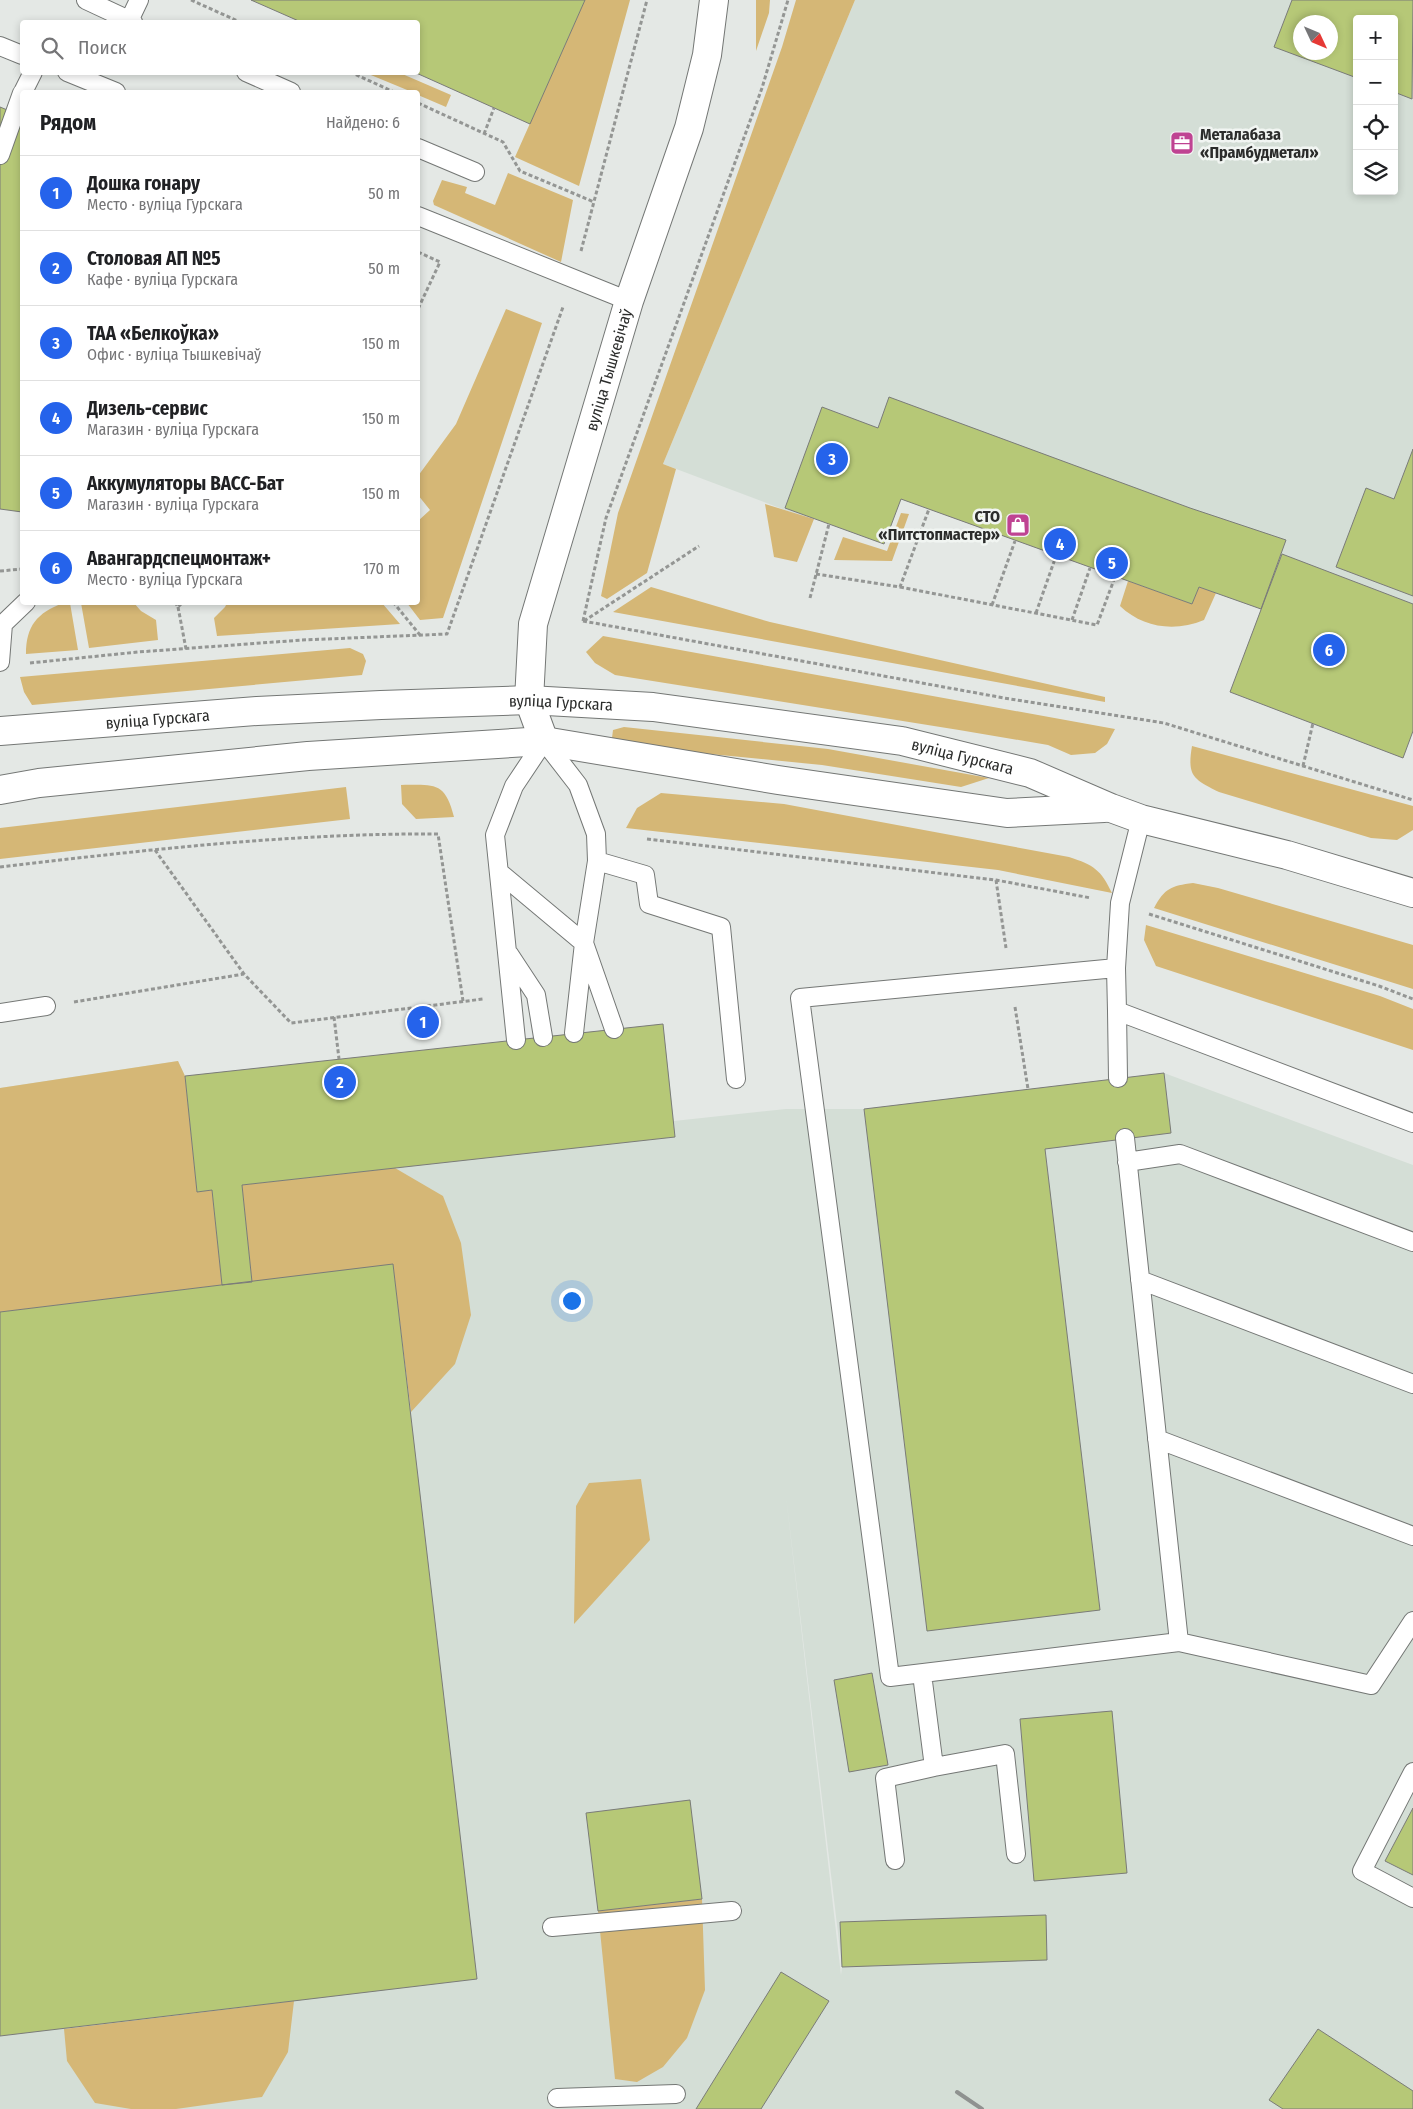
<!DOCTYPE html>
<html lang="ru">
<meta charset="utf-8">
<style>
:root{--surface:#fff;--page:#f2f2f2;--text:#202124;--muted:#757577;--line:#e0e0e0;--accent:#2563eb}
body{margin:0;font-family:"Fira Sans Condensed",sans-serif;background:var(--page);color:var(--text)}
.controls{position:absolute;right:15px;top:15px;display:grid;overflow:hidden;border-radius:5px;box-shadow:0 2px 8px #0003}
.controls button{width:45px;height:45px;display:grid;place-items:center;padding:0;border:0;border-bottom:1px solid var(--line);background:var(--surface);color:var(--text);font:25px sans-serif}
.compass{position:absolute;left:1293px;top:15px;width:45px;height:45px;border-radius:50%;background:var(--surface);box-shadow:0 2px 8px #0003;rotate:134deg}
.you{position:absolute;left:571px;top:1300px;width:18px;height:18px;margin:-12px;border:4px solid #fff;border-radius:50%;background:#1a73e8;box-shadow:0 0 0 8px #1a73e833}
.badge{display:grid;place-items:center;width:32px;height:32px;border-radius:50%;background:var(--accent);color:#fff;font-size:16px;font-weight:700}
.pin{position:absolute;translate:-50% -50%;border:2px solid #fff;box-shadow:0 1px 5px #0006}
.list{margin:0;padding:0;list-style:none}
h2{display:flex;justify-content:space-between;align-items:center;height:65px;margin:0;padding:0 20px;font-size:21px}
h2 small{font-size:16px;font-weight:400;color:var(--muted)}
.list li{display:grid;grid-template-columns:32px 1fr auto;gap:15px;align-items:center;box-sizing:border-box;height:75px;padding:0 20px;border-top:1px solid var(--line)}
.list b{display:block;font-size:19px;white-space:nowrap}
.list p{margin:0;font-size:16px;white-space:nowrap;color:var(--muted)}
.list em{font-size:16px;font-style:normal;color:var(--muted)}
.icon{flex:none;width:28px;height:28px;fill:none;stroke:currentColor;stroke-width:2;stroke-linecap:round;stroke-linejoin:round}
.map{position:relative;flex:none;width:1413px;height:2109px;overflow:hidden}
.search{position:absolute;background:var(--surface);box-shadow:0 2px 8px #0003;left:20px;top:20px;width:400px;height:55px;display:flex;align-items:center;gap:12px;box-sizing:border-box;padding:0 18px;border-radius:5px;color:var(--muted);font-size:19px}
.panel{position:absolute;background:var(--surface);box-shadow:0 2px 8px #0003;left:20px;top:90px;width:400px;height:515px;border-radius:5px}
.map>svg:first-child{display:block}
</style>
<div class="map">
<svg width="1413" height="2109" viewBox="0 0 1413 2109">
<rect width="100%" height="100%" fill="#e4e8e5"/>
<path fill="#d4ded6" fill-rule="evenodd" d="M855,0H1413V731L1403,758L1230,692L1261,609L1199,587L1192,604L901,499L814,519L785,510L663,464ZM1357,19H1394V191H1357ZM1300,22H1330V52H1300Z
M663,1024L674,1121L786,1109H864L1164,1073L1413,1165V2109H0V1088L178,1061L185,1076ZM786,1496L842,1967L841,1975Z"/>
<path fill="#d5b776" d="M585,0H630L579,186L515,157Z
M756,0H770L769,13L756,51Z
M796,0H855L663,464L676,469L647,573L607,599L601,596L618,513L782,47Z
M366,73H400L451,95L446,107L418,95V92H412Z
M508,173L573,200L561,262L434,205L433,201L442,180L467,187L465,193L495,205Z
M506,309L542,323L443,618L420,620L407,603L418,602V521L430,510L418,495V476L456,424Z
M765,504L814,519L797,562L774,557Z
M901,513L909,514L892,561L834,560L843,537L887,551Z
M1128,581L1192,604L1199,587L1216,593L1204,620C1175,632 1143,628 1120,606Z
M651,587L770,622L1105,697V702L613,612Z
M63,603H70L78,650L26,654C26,626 37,613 63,603Z
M81,603H134L141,611L156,620L158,640L89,648Z
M382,603L400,624L217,636L214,618L225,607L227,603Z
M603,636L1115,729L1107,744L1095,753L1071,755L1048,745L959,730L615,675L595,663L586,652Z
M350,648L363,654L366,661L362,675L32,705L24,692L20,677Z
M624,727L828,749L989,778L961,787L822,765L628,746L612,738L613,730Z
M1192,746L1413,806V830L1397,840L1371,838L1219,792C1193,779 1187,776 1192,746Z
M401,785C434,785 445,781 454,817L416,819L402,804Z
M346,787L350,819L0,859V828Z
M661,793L784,804L1069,857C1094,865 1101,870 1112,893L998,870L626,828L637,808Z
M1193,883L1218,888L1413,945V989L1154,908C1165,888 1171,886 1193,883Z
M1146,925L1380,996L1413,1009V1050L1156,966L1144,940Z
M178,1061L185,1076L197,1192L212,1190L222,1285L0,1312V1088Z
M395,1168L443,1196L461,1243L471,1315L455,1364L411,1412L393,1265L252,1282L242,1185Z
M641,1479L650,1540L574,1624L576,1506L589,1483Z
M702,1899L705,1990L687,2038L663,2067L637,2082L615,2079L598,1911Z
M294,2001L288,2052L262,2097L176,2109H131L95,2103L67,2061L64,2029Z"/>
<path fill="#b6c877" stroke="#7a7b78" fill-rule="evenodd" d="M251,0H585L530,124L414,72H418V22H301Z
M1292,0H1413L1412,99L1394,92V19H1357V78L1274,47ZM1300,22H1330V52H1300Z
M0,107L22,116V512L0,509Z
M889,397L1190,508L1286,540L1261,609L1199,587L1192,604L901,499L884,544L785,508L822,407L878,428Z
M1413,449V596L1336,567L1366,488L1394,499Z
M1282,554L1413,604V731L1403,758L1230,692Z
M663,1024L675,1137L242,1185L252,1282L222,1285L212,1190L197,1192L185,1076Z
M1164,1073L1171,1133L1045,1149L1100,1610L927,1631L864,1109Z
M393,1264L477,1979L0,2036V1312Z
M872,1673L888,1765L849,1772L834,1680Z
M1112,1711L1127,1873L1034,1881L1020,1719Z
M690,1800L702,1899L598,1911L586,1813Z
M1413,1808V1875L1385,1861Z
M1046,1915L1047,1960L842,1967L840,1922Z
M781,1972L829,2001L761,2109H696Z
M1318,2029L1413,2091V2109H1283L1269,2100Z"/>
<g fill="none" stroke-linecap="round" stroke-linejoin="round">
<g stroke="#747775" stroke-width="20">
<path id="service" d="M86,0L133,22
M129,21L139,0
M0,46L22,55
M67,72L116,92
M246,72L291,92
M23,92L33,72
M418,148L475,172
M0,155L22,93
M418,216L629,301
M0,662L3,624L26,602
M1141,819L1120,903L1116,968L1117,1011L1413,1123
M597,861L645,875L649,904L721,927L736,1079
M499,872L584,943L614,1029
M509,954L536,995L543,1037
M1116,968L800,998L890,1677L1179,1642L1371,1685L1413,1621
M1117,1011L1118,1078
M0,1013L46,1006
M516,1040L495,835L514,786L544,741L578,785L596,834L597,861L584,943L574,1033
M1125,1138L1179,1642
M1127,1162L1180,1154L1413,1242
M1140,1280L1413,1384
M1157,1439L1413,1536
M922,1674L934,1767L1005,1754L1016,1854
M1413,1772L1362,1871L1413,1898
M895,1860L885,1778L934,1767
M552,1927L732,1911
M557,2098L676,2094"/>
</g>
<g stroke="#747775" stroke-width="30">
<g id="minor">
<path id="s1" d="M544,741L529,700L533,624L629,301L689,128L707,55L714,0"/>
</g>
</g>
<g stroke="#747775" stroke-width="30">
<g id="secondary">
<path id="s2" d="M0,731L257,711L381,705L529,700L653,707L902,741L1030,773L1111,808L1141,819L1287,855L1413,893"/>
<path d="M0,790L39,783L308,756L544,741L778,780L1007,813L1104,808"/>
</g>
</g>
<path stroke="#949694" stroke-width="3" stroke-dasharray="4 2.5" stroke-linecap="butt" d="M191,0L240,22
M350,72L394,92
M418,103L503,142L520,171L594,202
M484,134L494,108
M581,251L647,0
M418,252L440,262L418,309
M0,571L22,569
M816,574L900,587L929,509
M900,587L1097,625L1115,577
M810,598L829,524
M175,602L178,607L183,602
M393,602L420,635
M992,605L1015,541
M178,607L186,649
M1036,613L1056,556
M1072,620L1090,568
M583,621L1004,698L1164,723L1413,800
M583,621L606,518L762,88L788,0
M584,621L699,546
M30,663L138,652L302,640L447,634L563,307
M1303,766L1313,723
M647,839L996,880L1091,898
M155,850L244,974L291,1023L483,999
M0,867C145,850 292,833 438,834L463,1001
M996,880L1006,948
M1149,914L1379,986L1413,999
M74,1002L244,974
M1015,1007L1028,1089
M334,1017L339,1059"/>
<use href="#service" stroke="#fff" stroke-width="18"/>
<use href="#minor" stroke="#fff" stroke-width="28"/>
<use href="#secondary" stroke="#fff" stroke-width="28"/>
<path stroke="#8f9290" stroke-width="4" d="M957,2092L982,2109"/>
</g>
<defs>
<g id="office-square" transform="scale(1.25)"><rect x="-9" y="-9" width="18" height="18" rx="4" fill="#bf4392" stroke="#f1f5f2"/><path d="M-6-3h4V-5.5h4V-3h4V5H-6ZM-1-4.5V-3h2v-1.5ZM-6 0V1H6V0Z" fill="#fff"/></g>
<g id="shop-square" transform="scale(1.25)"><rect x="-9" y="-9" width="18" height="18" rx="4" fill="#bf4392" stroke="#f1f5f2"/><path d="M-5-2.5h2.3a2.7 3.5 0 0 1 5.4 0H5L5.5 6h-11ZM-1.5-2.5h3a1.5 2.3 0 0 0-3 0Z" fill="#fff"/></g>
</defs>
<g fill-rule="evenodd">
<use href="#office-square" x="1182" y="143"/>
<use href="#shop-square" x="1018" y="525"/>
</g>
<g text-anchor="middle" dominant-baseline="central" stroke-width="5" stroke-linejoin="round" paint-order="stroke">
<g font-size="16" font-weight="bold" fill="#2b2c2b" stroke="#f1f5f2" text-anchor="start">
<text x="1200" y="134">Металабаза<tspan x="1200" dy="18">«Прамбудметал»</tspan></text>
<text x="1000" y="516" text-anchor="end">СТО<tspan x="1000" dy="18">«Питстопмастер»</tspan></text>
</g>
<g font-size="16" fill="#2b2c2b" stroke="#f1f5f2">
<text stroke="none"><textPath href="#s1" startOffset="385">вуліца Тышкевічаў</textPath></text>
<text stroke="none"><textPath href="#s2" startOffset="562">вуліца Гурскага</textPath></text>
<text stroke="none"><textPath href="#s2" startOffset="158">вуліца Гурскага</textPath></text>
<text stroke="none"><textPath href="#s2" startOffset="968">вуліца Гурскага</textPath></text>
</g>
</g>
</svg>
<div class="controls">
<button>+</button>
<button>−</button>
<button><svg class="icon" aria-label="locate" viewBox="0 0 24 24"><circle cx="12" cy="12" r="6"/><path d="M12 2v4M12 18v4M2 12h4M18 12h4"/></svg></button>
<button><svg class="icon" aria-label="layers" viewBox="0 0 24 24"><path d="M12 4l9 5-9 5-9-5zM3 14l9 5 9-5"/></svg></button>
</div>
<svg class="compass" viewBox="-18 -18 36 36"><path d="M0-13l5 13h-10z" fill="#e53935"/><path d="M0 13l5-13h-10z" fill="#757577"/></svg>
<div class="you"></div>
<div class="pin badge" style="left:423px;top:1022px">1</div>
<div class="pin badge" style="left:340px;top:1082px">2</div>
<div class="pin badge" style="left:832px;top:459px">3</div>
<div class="pin badge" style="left:1060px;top:544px">4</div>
<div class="pin badge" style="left:1112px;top:563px">5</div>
<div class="pin badge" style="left:1329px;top:650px">6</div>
<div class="search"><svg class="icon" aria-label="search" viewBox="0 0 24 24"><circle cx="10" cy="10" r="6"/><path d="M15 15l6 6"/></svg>Поиск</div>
<section class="panel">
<h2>Рядом<small>Найдено: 6</small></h2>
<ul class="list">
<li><span class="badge">1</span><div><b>Дошка гонару</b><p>Место · вуліца Гурскага</p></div><em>50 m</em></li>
<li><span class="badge">2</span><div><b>Столовая АП №5</b><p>Кафе · вуліца Гурскага</p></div><em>50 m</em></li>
<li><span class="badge">3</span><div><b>ТАА «Белкоўка»</b><p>Офис · вуліца Тышкевічаў</p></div><em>150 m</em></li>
<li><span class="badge">4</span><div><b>Дизель-сервис</b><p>Магазин · вуліца Гурскага</p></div><em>150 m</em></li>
<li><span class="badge">5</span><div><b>Аккумуляторы ВАСС-Бат</b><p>Магазин · вуліца Гурскага</p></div><em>150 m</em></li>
<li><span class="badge">6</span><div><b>Авангардспецмонтаж+</b><p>Место · вуліца Гурскага</p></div><em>170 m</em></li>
</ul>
</section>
</div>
